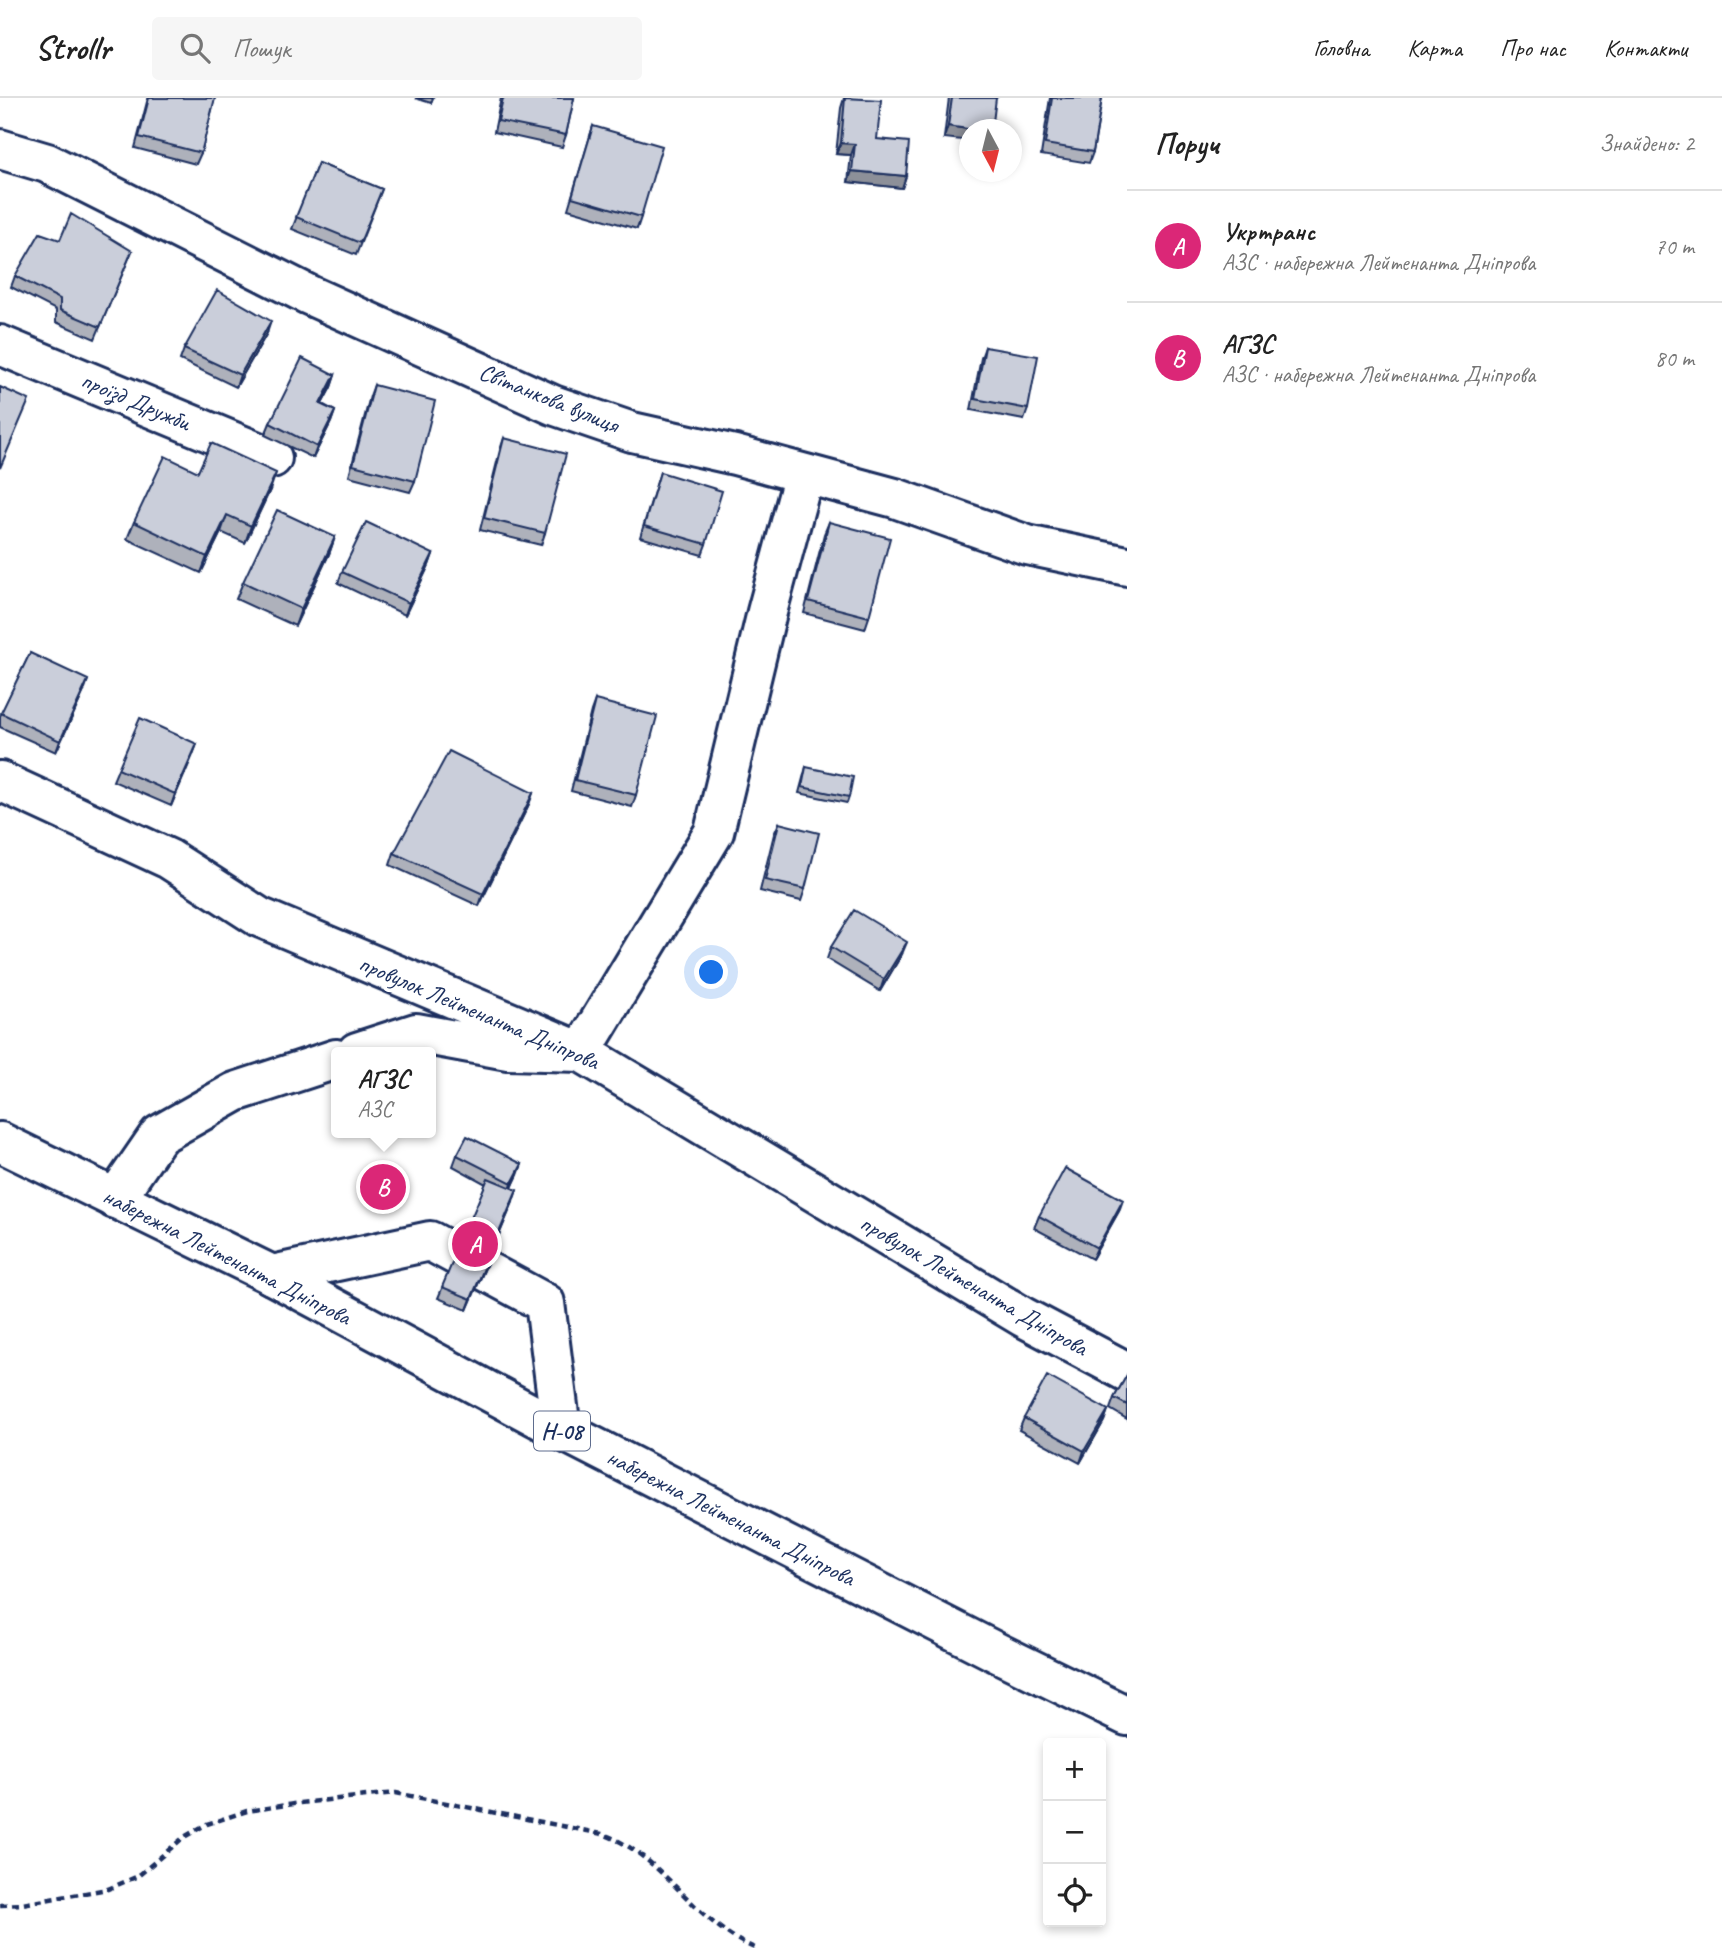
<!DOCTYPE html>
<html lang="uk">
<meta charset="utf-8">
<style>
:root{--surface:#fff;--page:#f6f6f6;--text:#222;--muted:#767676;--line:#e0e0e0;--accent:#db2777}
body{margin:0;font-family:Caveat,sans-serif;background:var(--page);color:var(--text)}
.controls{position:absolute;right:21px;bottom:21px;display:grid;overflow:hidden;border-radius:7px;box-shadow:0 4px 10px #0003}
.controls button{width:63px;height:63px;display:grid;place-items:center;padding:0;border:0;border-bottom:2px solid var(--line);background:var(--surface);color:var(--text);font:35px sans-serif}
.compass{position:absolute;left:959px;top:21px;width:63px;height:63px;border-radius:50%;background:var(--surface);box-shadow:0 4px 10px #0003;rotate:173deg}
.you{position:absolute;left:712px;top:875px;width:24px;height:24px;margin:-18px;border:5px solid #fff;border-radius:50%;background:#1a73e8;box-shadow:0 0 0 10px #1a73e833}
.badge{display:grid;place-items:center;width:46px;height:46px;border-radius:50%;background:var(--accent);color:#fff;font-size:23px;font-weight:700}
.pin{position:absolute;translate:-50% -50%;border:4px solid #fff;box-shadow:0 2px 7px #0006}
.popup{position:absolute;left:331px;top:949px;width:105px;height:91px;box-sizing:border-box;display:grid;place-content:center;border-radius:7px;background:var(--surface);filter:drop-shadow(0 2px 5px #0005);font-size:23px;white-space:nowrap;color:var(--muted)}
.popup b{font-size:26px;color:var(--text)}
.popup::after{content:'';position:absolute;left:50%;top:100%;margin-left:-14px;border:14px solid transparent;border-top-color:var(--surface)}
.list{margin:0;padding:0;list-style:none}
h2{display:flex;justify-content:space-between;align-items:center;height:91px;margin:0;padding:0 28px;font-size:30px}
h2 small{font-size:23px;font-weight:400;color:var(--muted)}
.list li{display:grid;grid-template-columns:46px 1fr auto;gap:21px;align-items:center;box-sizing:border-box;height:112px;padding:0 28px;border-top:2px solid var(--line)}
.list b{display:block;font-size:26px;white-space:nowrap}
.list p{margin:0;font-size:23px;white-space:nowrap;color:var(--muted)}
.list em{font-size:23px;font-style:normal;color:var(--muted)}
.icon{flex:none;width:38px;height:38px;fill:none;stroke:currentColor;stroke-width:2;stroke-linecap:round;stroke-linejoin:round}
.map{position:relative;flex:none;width:1127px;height:1850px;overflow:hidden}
header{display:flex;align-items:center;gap:42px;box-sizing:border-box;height:98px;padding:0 35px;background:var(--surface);border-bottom:2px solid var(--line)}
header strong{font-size:33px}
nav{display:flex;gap:38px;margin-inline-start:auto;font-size:24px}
.search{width:490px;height:63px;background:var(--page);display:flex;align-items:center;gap:18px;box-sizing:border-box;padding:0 24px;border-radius:7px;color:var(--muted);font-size:26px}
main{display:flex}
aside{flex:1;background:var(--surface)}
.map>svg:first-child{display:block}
</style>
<header>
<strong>Strollr</strong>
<div class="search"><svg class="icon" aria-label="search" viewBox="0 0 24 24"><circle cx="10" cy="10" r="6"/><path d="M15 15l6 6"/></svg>Пошук</div>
<nav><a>Головна</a><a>Карта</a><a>Про нас</a><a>Контакти</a></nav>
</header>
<main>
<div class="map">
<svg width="1127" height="1850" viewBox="0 0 1127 1850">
<rect width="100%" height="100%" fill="#fff"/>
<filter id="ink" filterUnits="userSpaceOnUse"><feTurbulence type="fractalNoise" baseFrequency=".0143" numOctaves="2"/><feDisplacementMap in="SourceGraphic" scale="14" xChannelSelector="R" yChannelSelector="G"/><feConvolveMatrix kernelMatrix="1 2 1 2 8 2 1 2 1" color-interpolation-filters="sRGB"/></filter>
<g filter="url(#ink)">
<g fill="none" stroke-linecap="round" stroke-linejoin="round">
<g stroke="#1b2f5e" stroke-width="44">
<path id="minor" d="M0,51L47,65L309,197L553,307L632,334L735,357L895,400L1027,447L1127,468
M0,247L272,360
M0,683L169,761L259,819L581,954L1023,1219L1127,1274
M357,954L416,935L508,952L581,954L714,734L767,514L804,376
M115,1101L159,1037L235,994L336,961
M272,1177L430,1143L545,1205L561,1332"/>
</g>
<g stroke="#1b2f5e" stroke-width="44">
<path id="major" d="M0,1044L272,1177L561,1332L998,1555L1127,1618"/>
</g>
<path stroke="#1b2f5e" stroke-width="4.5" stroke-dasharray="7 5" stroke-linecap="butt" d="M0,1807L22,1806L108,1791L138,1778L184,1739L207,1726L247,1713L300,1705L396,1695L602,1736C663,1756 695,1827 755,1850"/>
<use href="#minor" stroke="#fff" stroke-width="38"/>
<use href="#major" stroke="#fff" stroke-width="38"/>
</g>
<path fill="#aeb1bb" stroke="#1b2f5e" stroke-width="2" d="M148,0H215L201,55L196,66L135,50Z
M415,0H433L431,5Z
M501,0H574L566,37L562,49L494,34Z
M844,0L906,78L902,90L848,84L851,57L836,56L841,10Z
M949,0H996L944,40Z
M1050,0H1102L1093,54L1089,65L1041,57Z
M593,28L641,119L637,131L568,111Z
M318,65L382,91L356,157L292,131Z
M60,142L132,153L95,241L56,224V212L11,189L15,178Z
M267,235L236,289L180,262L184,251Z
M985,249L1028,311L1024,322L971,312L981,260Z
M335,277L331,289L322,306L335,313L331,324L313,360L265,337L270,325Z
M374,287L415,383L410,394L349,378L370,298Z
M504,340L545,435L541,447L480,432L500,352Z
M198,374L270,392L245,445L221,434L201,475L127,441L134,424Z
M660,374L706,446L702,457L640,439Z
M829,424L869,519L865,531L804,515L824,436Z
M335,439L329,456L295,528L236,501L243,484Z
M433,456L429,467L405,517L338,485L342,474Z
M30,555L84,593L56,654L0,629V618Z
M595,602L636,697L632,709L571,693L591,613Z
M197,646L171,708L113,683L118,671Z
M806,669L849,699L847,705L799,695Z
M533,695L529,706L479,808L390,767L394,755Z
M779,725L805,791L801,803L760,793L774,736Z
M831,849L902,856L880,893L827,861Z
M457,1057L522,1066L512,1090L513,1104L467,1212L438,1200L486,1086L453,1068Z
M1119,1113L1092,1161L1034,1130L1039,1118Z
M1127,1277V1321L1110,1311L1114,1300Z
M1108,1312L1104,1323L1080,1365L1019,1332L1024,1320Z"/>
<path fill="#8d9099" stroke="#1b2f5e" stroke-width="2" d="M948,28L974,32H970V43L944,40Z
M841,45L855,46L851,57L836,56Z
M852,73L906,78L902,90L848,84Z
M271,223L267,235L236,289L240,277Z
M335,277L331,289L316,317L320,306Z
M335,313L331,324L313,360L317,349Z
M276,375L270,392L245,445L251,428Z
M227,417L221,434L201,475L207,459Z
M335,439L329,456L295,528L301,511Z
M433,456L429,467L405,517L409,505Z
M88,582L84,593L56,654L60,643Z
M197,646L193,657L171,708L175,696Z
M533,695L529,706L479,808L483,796Z
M907,844L902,856L880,893L884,881Z
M522,1066L518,1077L508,1097L512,1085Z
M517,1092L513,1104L467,1212L471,1201Z
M1123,1102L1119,1113L1092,1161L1097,1150Z
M1108,1312L1104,1323L1080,1365L1084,1353Z"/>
<path fill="#caceda" stroke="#1b2f5e" stroke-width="2" d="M149,0H215L201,55L139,39Z
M503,0H574L566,37L498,23Z
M845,0L881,2L877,41L909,44L906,78L852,73L855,46L841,45Z
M952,0H996L992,32H974L948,28Z
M1052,0H1102L1093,54L1045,46Z
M593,28L662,48L641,119L572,99Z
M318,65L382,91L360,145L296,119Z
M71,116L132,153L100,229L60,212V201L15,178L40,135L60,142Z
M217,192L271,223L240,277L184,251Z
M985,249L1038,258L1028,311L975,301Z
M302,260L335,277L320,306L335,313L317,349L270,325Z
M374,287L435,303L415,383L353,367Z
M0,289L29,302L0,370Z
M504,340L566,356L545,435L484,420Z
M211,345L276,375L251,428L227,417L207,459L134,424L165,358L198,374Z
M660,374L722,393L706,446L644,428Z
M277,412L335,439L301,511L243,484Z
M366,424L433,456L409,505L342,474Z
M829,424L890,440L869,519L808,503Z
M30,555L88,582L60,643L1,615Z
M595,602L657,618L636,697L575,682Z
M140,620L197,646L175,696L118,671Z
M449,653L533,695L483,796L394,755Z
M806,669L853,679L849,699L802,689Z
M779,725L819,735L805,791L765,782Z
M854,812L907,844L884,881L831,849Z
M467,1038L522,1066L512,1085L457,1057Z
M1065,1070L1123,1102L1097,1150L1039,1118Z
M488,1080L517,1092L471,1201L442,1189Z
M1127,1277V1307L1114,1300Z
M1047,1278L1108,1312L1084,1353L1024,1320Z"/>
</g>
<g text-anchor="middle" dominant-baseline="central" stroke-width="7" stroke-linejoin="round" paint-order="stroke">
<rect fill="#fff" stroke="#5f6d8e" stroke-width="2" x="534" y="1313.5" width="56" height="39" rx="5"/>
<g font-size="23" font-weight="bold" fill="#1b2f5e">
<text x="562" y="1333">Н-08</text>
</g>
<g font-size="24" fill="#1b2f5e" stroke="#fff">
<text transform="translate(549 300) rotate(22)">Світанкова вулиця</text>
<text transform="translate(136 303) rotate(23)">проїзд Дружби</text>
<text transform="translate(479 914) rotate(23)">провулок Лейтенанта Дніпрова</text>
<text transform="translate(227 1158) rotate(27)">набережна Лейтенанта Дніпрова</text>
<text transform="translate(974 1187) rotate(30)">провулок Лейтенанта Дніпрова</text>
<text transform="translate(731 1419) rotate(27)">набережна Лейтенанта Дніпрова</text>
</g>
</g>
</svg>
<div class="controls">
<button>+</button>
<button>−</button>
<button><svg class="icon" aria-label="locate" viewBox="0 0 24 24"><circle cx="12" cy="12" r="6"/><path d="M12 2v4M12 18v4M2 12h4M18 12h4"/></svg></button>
</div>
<svg class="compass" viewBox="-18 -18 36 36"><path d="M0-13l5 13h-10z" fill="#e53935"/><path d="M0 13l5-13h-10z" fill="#767676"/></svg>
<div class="you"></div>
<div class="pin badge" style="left:475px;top:1146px">A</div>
<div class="pin badge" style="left:383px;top:1089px">B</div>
<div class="popup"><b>АГЗС</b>АЗС</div>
</div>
<aside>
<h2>Поруч<small>Знайдено: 2</small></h2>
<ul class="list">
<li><span class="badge">A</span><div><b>Укртранс</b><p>АЗС · набережна Лейтенанта Дніпрова</p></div><em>70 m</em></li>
<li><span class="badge">B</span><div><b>АГЗС</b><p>АЗС · набережна Лейтенанта Дніпрова</p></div><em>80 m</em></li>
</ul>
</aside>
</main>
